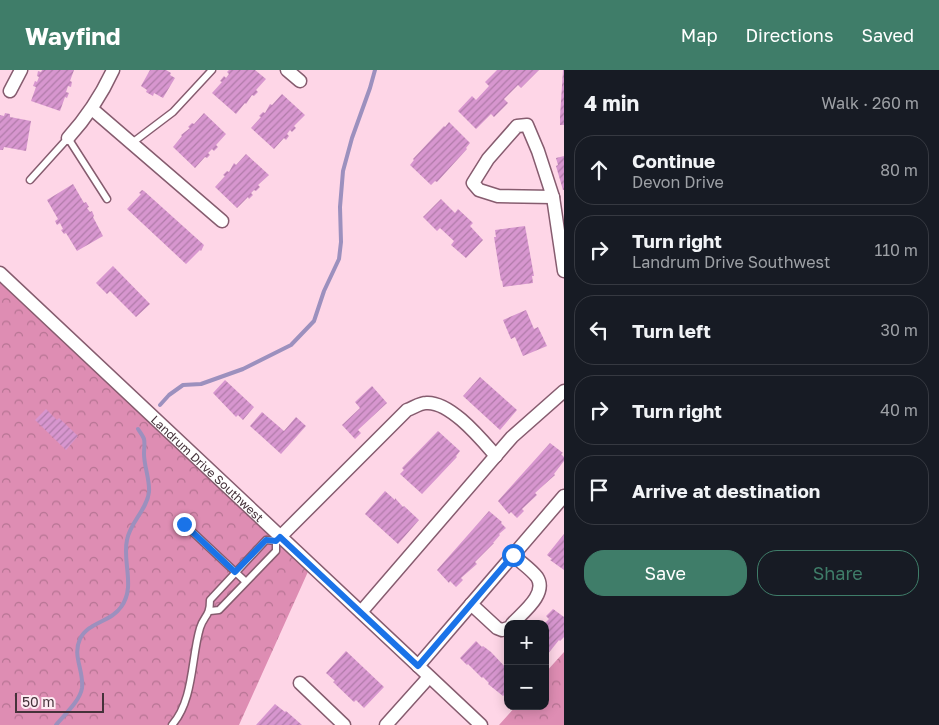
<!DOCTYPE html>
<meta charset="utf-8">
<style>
:root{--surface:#171b24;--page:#242831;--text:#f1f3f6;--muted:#9ea1a6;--line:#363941;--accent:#3f7d69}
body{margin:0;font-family:"Golos Text",sans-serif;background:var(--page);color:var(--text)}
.controls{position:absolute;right:15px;bottom:15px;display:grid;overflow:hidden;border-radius:10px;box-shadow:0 2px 12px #0003}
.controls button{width:45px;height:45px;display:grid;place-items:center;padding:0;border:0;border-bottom:1px solid var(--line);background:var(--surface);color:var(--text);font:25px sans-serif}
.scale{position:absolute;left:15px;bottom:12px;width:89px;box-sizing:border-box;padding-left:5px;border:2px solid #45323a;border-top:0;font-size:14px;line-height:18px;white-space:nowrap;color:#45323a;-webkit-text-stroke:4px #feeaf2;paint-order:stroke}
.stop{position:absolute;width:15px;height:15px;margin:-11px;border:4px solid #1a73e8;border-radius:50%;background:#fff}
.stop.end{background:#1a73e8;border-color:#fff;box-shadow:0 1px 5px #0008}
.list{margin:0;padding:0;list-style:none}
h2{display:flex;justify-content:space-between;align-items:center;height:65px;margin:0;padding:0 20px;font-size:21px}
h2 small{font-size:16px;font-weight:400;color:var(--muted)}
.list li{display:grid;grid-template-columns:32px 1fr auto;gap:15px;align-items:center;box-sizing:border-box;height:70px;margin:0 10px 10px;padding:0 10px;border:1px solid var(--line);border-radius:20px}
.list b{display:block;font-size:19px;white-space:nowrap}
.list p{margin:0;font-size:16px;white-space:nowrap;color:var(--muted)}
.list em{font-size:16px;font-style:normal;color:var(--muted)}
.actions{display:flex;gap:10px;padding:15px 20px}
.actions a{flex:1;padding:11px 0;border:1px solid var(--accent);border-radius:20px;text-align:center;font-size:18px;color:var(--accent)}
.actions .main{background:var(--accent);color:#fff}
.icon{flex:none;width:28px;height:28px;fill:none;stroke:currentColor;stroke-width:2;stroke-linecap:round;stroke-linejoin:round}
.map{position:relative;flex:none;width:564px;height:655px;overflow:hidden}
header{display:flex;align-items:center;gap:30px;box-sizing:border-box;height:70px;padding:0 25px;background:var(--accent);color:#fff}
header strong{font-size:24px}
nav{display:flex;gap:28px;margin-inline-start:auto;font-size:18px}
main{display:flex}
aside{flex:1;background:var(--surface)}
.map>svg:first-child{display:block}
</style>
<header>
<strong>Wayfind</strong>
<nav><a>Map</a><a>Directions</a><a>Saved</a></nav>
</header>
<main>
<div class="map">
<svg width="564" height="655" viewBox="0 0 564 655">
<defs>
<pattern id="forest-crowns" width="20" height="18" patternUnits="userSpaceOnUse" patternTransform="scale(1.25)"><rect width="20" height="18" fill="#de8db3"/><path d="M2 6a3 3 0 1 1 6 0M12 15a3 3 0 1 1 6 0" fill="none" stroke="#b67493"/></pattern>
<pattern id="building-hatch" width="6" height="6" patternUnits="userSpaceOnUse" patternTransform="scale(1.25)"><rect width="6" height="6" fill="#d796cf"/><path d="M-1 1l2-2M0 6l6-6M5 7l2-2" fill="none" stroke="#b07ba9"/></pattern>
</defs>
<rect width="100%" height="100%" fill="#fed6e7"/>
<path fill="url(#forest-crowns)" d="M0,196L311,495L239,655H0Z
M564,582V655H499L516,636H545V603Z"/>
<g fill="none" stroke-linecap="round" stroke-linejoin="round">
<path stroke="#9c90be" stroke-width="4" d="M160,335L169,325L183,315L201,314L243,299L291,275L314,251L324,221L339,189L341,172L340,137L343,101L352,68L370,18L375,0
M56,655C64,645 80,631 82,618C84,600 72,586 80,569C88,552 111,552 121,537C136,517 122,492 127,470C130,452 147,440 149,422C150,410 144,396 144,384C144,379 145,373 144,369C143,366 140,362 138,359"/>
</g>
<path fill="url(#building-hatch)" d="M42,0H74L70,11L72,12L71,17L68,16L66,22L69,23L67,28L65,27L60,41L31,31L36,17L33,16L35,11L37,12L39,7L37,6L38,1L41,2Z
M150,0H166L171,3L170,5L175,8L163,28L154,23L153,26L146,22L147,20L141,16Z
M229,0H255L266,9L256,20L258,22L254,26L252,25L246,34L245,33L236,44L212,23L222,12L220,11L224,6L226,8L229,4L227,2Z
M497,0H539L521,18L518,15L504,29L508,33L494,47L491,44L476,59L458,41L472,26L476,30L489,16L485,12Z
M563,0H564V55H560V47Z
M282,24L305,45L294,56L296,58L292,62L290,60L287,64L289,66L286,70L284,68L274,79L251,58L261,47L259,46L263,42L265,43L270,34L272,35Z
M5,43L10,44V47L31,51L26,81L4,77L3,80H0V45L4,46Z
M204,43L226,64L216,75L218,77L214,81L212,79L208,83L210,85L207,88L205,87L195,98L173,77L182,66L181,65L190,58L188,57L192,53L194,54Z
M449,52L470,73L466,78L467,79L437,112L435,111L431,115L410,95L414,90L413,89L444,56L445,57Z
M246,84L269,105L258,115L260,117L256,121L254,120L251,123L253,125L249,129L248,127L237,138L215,117L225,106L223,105L227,101L229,102L234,93L236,95Z
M564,86V120H563L556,96L558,95L556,88Z
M73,114L84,133L86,132L89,137L87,138L90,142L92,141L94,146L93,147L103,166L77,181L66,163L64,164L61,160L63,159L60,153L57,155L55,151L58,149L47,130Z
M142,120L144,121L204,175L201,181L200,180L186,194L127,139L141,124L139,123Z
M441,129L455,143L458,139L473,153L470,156L483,170L466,188L451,175L454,171L440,158L437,161L423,147Z
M525,156L534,206H532L533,213L503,217L502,210L501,211L494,167H496L495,160Z
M113,196L150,234L136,247L110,221L107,224L96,213Z
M526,240L534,259L538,257L547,276L523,286L515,267L511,269L503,250Z
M480,307L517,340L500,360L463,326Z
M225,310L254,337L243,350L238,345L236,347L213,323Z
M372,316L387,333L358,360L361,363L355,369L342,355L360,338L355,332Z
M46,339L57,350L59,348L78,366L66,380L35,350Z
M262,342L284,361L296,347L306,356L281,384L250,356Z
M438,361L460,381L456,386L457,387L422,424L400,404L404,400L402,398Z
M550,373L563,383L561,384L564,387V391L554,404L555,405L535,423L537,425L522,439L524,441L517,448L511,442L509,444L498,431Z
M385,421L395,430V428L403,437L404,436L419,450L398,474L365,444Z
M489,441L502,452L501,453L506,458L499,464L500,465L493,473H494L475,492L477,494L461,508L463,510L456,517L450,511L449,513L437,500Z
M564,464V500L550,490L552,489L547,485Z
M553,539L564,547V567L560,571L559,570L547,585L545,553L549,549L546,546Z
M476,571L482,577L483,576L491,582L508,600V621L503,626L488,614L489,613L483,607L482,608L468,594L467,595L460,588Z
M346,581L384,617L364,638L356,630L354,632L333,612L335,611L326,603Z
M275,634L285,642L286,641L302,655H256Z"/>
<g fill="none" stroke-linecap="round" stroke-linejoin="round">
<g stroke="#865c6f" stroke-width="9">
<path id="lane" d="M132,73L173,42L212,0
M30,110L68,68L107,129
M184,454L246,512
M210,541L219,540L276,481V471L278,469
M172,655C194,630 191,588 200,558C204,545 210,547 210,530L266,470L276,471"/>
</g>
<g stroke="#865c6f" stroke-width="15">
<g id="street">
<path d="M287,0L300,11"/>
<path d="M10,21L21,0"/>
<path d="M92,39L222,151"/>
<path d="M527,55L538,81L553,127L498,126L479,120L473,113L488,89L517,56Z"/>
<path d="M68,68C87,47 101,26 113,0"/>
<path d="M553,127L564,201"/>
<path id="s1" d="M0,203L481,655"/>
<path d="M280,467L407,340C413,338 420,333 426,333C450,331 481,369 496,386"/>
<path d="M471,534L497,558L502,560L508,558"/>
<path d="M361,542L512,367L564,321"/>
<path d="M512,554C522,543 548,524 537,507C531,499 520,492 513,485"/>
<path d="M418,596L564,426"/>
<path d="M300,613L344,655"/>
<path d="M386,655L429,607"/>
</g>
</g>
<use href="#lane" stroke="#fff" stroke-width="6"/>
<use href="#street" stroke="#fff" stroke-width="12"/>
</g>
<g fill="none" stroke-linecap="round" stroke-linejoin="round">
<path stroke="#1a73e8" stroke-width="6" d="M184,454L235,502L266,470L276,471L280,467L418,596L513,485"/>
</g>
<g text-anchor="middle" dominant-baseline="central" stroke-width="5" stroke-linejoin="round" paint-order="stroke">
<g font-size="12" fill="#45323a" stroke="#feeaf2">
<text stroke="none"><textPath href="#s1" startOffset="285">Landrum Drive Southwest</textPath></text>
</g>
</g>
</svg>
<div class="controls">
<button>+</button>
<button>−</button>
</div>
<div class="scale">50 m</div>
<div class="stop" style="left:513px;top:485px"></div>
<div class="stop end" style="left:184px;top:454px"></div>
</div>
<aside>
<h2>4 min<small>Walk · 260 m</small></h2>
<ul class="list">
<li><svg class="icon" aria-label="ahead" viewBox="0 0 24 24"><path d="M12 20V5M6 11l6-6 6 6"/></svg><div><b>Continue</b><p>Devon Drive</p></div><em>80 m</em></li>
<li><svg class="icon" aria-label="right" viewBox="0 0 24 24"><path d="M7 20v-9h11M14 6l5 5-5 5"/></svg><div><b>Turn right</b><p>Landrum Drive Southwest</p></div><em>110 m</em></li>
<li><svg class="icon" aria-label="left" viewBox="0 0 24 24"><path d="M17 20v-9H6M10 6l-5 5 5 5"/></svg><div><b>Turn left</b></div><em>30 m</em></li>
<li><svg class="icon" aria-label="right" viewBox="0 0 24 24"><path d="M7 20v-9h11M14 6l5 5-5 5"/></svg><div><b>Turn right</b></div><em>40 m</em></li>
<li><svg class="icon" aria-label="arrive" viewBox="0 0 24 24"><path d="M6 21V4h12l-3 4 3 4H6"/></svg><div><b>Arrive at destination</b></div></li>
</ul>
<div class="actions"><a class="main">Save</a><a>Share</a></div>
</aside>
</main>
